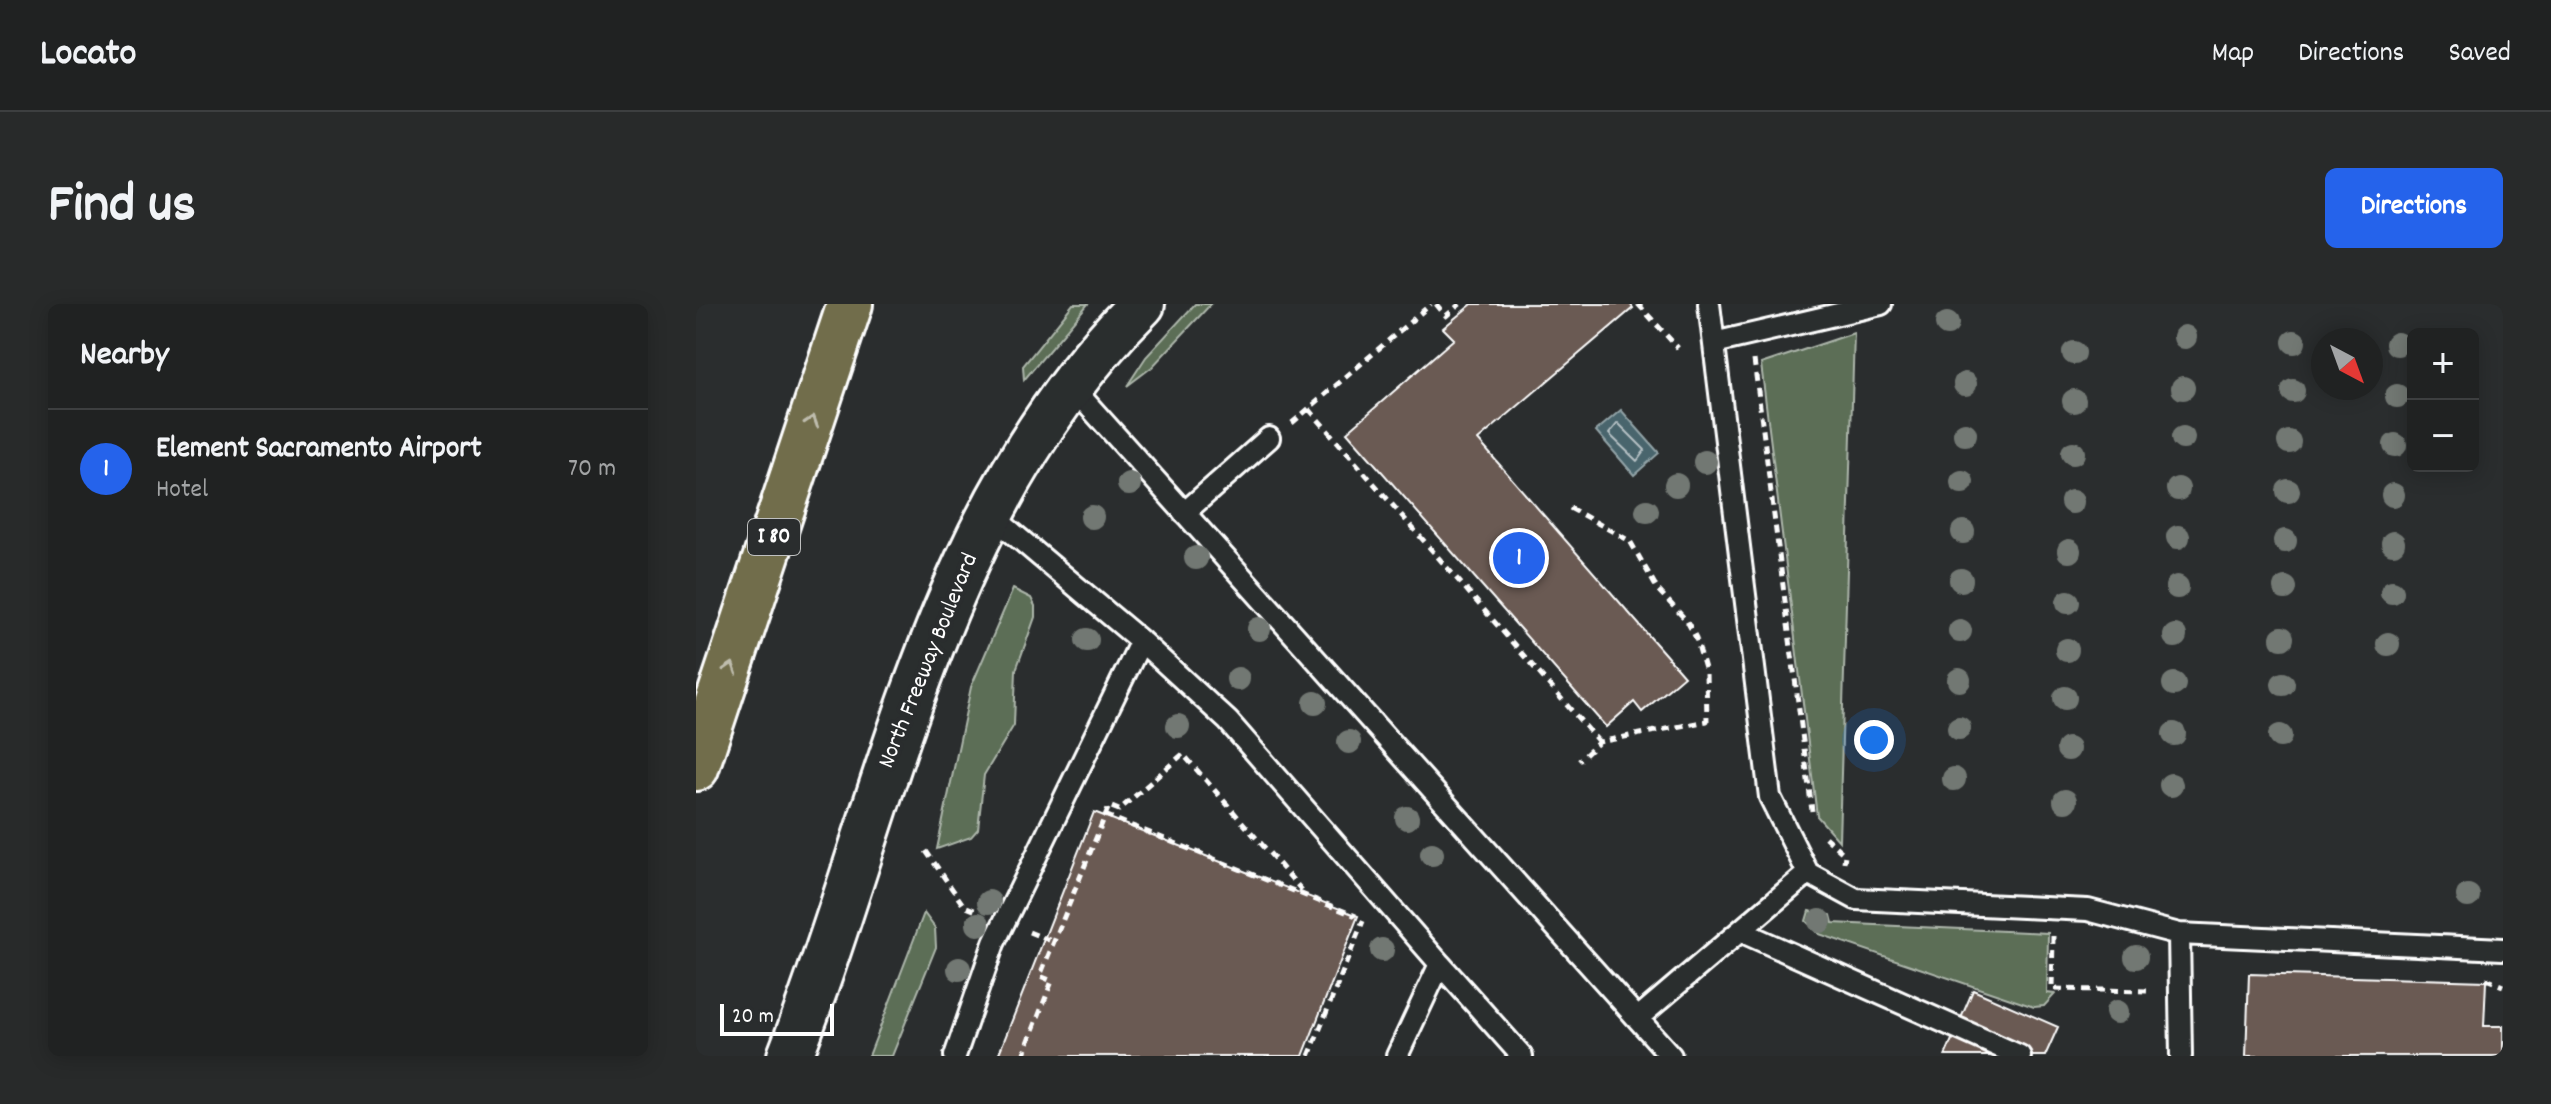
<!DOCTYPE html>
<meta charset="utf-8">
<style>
:root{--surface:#202222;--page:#282a2a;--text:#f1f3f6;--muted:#a2a4a5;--line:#3d3f40;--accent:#2563eb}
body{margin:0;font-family:Dekko,sans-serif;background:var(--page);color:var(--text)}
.controls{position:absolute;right:24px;top:24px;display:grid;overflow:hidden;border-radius:12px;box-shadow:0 4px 20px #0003}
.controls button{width:72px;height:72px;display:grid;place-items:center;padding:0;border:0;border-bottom:2px solid var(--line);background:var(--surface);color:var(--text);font:40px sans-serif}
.compass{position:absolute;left:1615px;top:24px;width:72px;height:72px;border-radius:50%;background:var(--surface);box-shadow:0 4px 20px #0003;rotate:139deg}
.scale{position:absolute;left:24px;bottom:20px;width:114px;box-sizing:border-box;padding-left:8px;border:4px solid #fff;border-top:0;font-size:22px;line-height:28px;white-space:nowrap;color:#fff;-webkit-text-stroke:6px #2a2d2e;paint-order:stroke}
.you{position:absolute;left:1178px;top:436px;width:28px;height:28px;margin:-20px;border:6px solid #fff;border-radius:50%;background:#1a73e8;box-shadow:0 0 0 12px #1a73e833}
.badge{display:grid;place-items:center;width:52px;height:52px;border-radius:50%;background:var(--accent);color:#fff;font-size:26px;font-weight:700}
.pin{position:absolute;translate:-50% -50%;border:4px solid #fff;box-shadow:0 2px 8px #0006}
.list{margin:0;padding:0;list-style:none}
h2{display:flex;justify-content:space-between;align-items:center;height:104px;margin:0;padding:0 32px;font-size:34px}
h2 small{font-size:26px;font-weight:400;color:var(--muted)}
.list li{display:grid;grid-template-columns:52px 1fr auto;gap:24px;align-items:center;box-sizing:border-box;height:120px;padding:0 32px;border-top:2px solid var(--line)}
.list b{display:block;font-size:30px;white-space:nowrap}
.list p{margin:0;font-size:26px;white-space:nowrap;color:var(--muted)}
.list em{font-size:26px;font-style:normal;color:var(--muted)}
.map{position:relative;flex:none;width:1807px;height:752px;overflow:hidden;border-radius:12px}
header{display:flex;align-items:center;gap:48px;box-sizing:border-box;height:112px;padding:0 40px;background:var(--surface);border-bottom:2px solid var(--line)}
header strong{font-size:38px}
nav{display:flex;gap:44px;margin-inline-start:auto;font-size:28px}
.intro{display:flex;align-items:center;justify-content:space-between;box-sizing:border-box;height:192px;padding:0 48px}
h1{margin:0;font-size:56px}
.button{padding:20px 36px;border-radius:12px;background:var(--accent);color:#fff;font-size:28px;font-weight:700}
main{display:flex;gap:48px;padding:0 48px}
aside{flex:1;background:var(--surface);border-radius:12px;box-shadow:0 4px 20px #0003}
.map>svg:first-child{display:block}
</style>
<header>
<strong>Locato</strong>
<nav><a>Map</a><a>Directions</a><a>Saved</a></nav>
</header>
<div class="intro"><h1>Find us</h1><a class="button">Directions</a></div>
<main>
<aside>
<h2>Nearby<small></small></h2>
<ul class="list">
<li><span class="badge">1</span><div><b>Element Sacramento Airport</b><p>Hotel</p></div><em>70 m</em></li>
</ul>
</aside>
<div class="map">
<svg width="1807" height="752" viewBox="0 0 1807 752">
<rect width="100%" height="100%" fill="#2a2d2e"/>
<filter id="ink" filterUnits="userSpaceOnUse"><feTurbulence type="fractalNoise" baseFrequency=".0125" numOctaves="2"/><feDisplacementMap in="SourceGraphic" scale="16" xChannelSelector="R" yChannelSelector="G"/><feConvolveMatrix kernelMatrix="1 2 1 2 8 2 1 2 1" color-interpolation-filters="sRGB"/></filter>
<g filter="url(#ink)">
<path fill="#5b6e57" stroke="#adb6ab" stroke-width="2" d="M377,0H392L328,76L327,62Z
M499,0H515L456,63L431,82L450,53Z
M1158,29L1143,537L1121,512L1065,60Z
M317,285L335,294L339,302V313L320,366L318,421L288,471L282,525L275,533L241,545L275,383Z
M1113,607L1135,611L1137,619L1352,629L1351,689L1359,690L1348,702L1338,703L1123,630L1110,617Z
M228,609L239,624L240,643L196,752H173Z"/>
<path fill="#49656d" stroke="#92a3a7" stroke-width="2" d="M925,106L963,149L938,171L900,127Z"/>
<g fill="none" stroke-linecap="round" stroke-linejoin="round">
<path stroke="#b6c1c5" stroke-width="2" d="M922,119L949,146L941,157L913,130Z"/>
</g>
<path fill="#6b5a53" stroke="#fff" stroke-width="2" d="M776,0H934L937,4L782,136L988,372L946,408L938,398L910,423L651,128L758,35L747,24Z
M398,508L662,612L607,752H302Z
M1553,670L1790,677L1788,722H1807V752H1550Z
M1277,686L1362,723L1349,752H1249Z"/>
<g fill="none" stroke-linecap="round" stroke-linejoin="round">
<g stroke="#fff" stroke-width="26">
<path id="lane" d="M1013,0L1074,493L1112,569L1160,595L1392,606L1483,630L1807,645
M1018,39L1185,0
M376,83L975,752
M488,209L573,134
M294,210L445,337L532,417L744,660L701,752
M1044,627L1324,752
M1483,630L1485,752
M744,660L826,752
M942,714L1112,569
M259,752L298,639L445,337"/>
</g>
<g stroke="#fff" stroke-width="50">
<path id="secondary" d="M94,752C195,492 239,205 446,0"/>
</g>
<g stroke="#fff" stroke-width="50">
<path id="highway" d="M0,464L154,0"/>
</g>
<path stroke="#fff" stroke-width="5" stroke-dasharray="8 6" stroke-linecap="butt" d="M740,0L750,12L764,0
M942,0L982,44
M1058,56L1116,507
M613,105L903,438
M596,119L735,0
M874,204L934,237L962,286L991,317L1000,334L1010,368L1011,417L903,438L883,457
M409,511L660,612
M1129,533L1149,551L1148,558
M230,547L268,602L283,608
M333,628L358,638
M1357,632L1356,685L1451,687
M1790,675L1807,682
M327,752L356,677L344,672L413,502L423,506L487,450L610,591
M613,752L667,617"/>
<use href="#lane" stroke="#2a2d2e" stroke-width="20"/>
<use href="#secondary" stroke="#2a2d2e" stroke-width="44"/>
<use href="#highway" stroke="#716d4b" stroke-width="44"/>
</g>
<g fill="#727873">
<circle cx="1251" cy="20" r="12"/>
<circle cx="1489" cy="33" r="12"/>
<circle cx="1598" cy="38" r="12"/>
<circle cx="1701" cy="40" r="12"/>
<circle cx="1378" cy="49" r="12"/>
<circle cx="1269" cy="80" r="12"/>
<circle cx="1487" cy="84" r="12"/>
<circle cx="1597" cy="87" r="12"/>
<circle cx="1701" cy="92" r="12"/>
<circle cx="1378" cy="97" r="12"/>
<circle cx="1269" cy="130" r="12"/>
<circle cx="1487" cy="134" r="12"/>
<circle cx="1593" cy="138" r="12"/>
<circle cx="1699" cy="141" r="12"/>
<circle cx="1377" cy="149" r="12"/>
<circle cx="1009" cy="158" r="12"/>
<circle cx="1266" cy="178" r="12"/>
<circle cx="433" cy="180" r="12"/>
<circle cx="980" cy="181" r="12"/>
<circle cx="1482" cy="185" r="12"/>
<circle cx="1592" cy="187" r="12"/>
<circle cx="1697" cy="191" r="12"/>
<circle cx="1376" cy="198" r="12"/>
<circle cx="951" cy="207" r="12"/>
<circle cx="396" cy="213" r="12"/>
<circle cx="1267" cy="228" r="12"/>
<circle cx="1482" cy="233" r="12"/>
<circle cx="1589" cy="237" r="12"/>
<circle cx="1697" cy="239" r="12"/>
<circle cx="1373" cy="247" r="12"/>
<circle cx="500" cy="254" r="12"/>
<circle cx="1265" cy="276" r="12"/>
<circle cx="1481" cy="283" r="12"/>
<circle cx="1589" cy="284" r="12"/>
<circle cx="1696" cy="288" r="12"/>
<circle cx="1372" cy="298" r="12"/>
<circle cx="563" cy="325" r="12"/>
<circle cx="1264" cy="327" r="12"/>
<circle cx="1479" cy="332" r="12"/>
<circle cx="1586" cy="334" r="12"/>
<circle cx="391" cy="336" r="12"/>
<circle cx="1692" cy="340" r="12"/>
<circle cx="1371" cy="346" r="12"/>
<circle cx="542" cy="375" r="12"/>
<circle cx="1263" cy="376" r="12"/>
<circle cx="1478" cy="380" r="12"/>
<circle cx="1587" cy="380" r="12"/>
<circle cx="1369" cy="394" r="12"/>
<circle cx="619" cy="399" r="12"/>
<circle cx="482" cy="422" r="12"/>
<circle cx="1263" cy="424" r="12"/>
<circle cx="1478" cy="430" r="12"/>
<circle cx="1584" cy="432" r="12"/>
<circle cx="653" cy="438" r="12"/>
<circle cx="1372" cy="445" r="12"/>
<circle cx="1258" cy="475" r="12"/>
<circle cx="1475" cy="481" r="12"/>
<circle cx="1369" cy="497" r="12"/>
<circle cx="711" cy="514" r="12"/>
<circle cx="736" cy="550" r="12"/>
<circle cx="1772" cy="592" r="12"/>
<circle cx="293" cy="598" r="12"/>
<circle cx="1124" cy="617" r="12"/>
<circle cx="282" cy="620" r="12"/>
<circle cx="686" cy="646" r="12"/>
<circle cx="1440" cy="653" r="12"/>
<circle cx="263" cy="665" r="12"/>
<circle cx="1421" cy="708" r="12"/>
</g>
<defs><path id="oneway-chevron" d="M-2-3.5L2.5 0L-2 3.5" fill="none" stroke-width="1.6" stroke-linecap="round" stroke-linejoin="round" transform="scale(2)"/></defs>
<g stroke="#bfbdae">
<use href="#oneway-chevron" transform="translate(116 117) rotate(-72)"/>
<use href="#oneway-chevron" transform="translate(35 364) rotate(-72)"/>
</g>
</g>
<g text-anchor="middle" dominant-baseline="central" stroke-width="8" stroke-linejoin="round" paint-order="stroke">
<rect fill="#2a2d2e" stroke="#bfc0c0" stroke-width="2" x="52" y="215" width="52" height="36" rx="6"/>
<g font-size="22" font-weight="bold" fill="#fff">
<text x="78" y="233">I 80</text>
</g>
<g font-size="24" fill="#fff" stroke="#2a2d2e">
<text transform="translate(233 357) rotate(-68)">North Freeway Boulevard</text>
</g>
</g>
</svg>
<div class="controls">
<button>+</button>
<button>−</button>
</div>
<svg class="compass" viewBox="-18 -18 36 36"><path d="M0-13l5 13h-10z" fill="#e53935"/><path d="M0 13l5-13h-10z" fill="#a2a4a5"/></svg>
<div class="scale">20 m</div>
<div class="you"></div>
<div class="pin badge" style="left:823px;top:254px">1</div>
</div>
</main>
